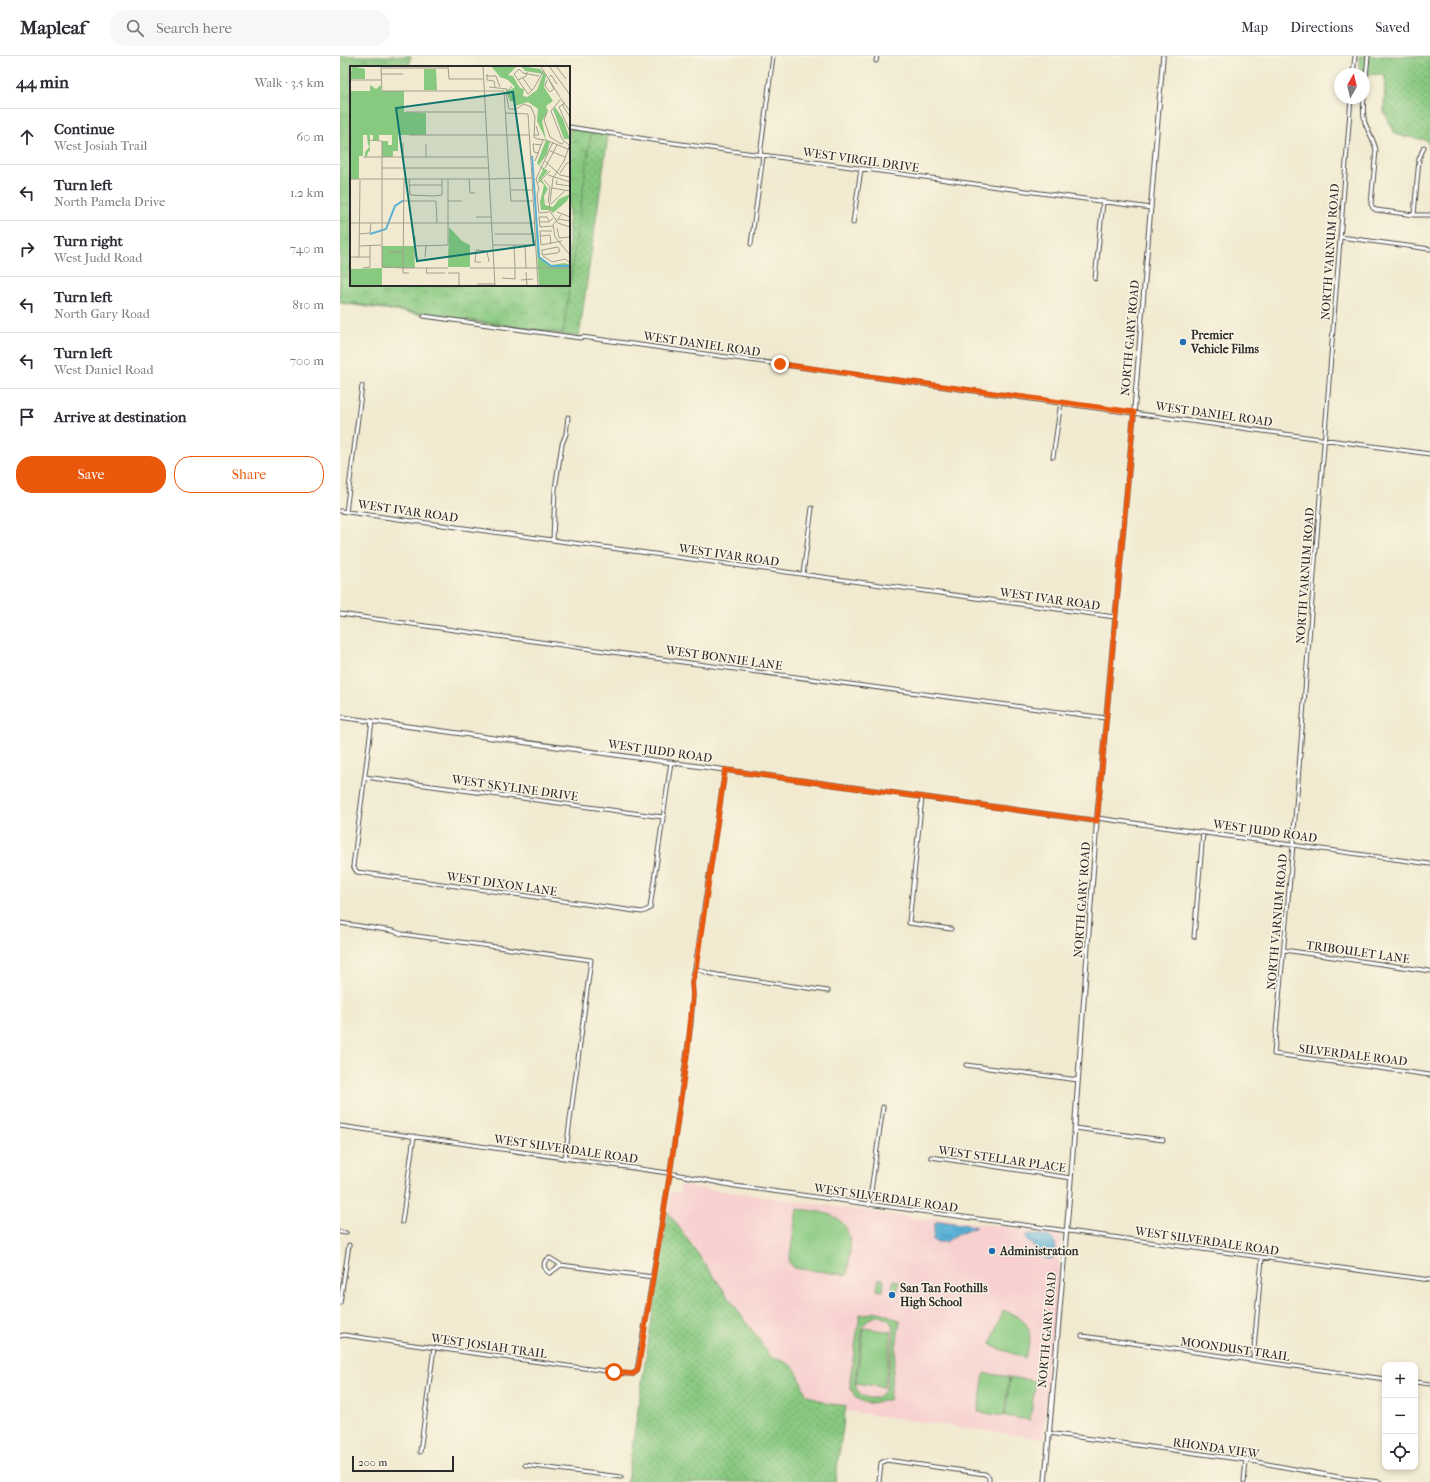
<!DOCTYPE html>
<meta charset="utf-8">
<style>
:root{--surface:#fff;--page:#f7f7f7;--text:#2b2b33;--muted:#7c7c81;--line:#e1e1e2;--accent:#ea580c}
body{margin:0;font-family:"IM FELL French Canon",serif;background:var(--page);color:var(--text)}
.controls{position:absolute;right:12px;bottom:12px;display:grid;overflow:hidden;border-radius:8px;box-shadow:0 2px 6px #0003}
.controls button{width:36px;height:36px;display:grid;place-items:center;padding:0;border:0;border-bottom:1px solid var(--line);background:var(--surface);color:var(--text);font:20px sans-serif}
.compass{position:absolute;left:994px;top:12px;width:36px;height:36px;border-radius:50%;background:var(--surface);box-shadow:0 2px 6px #0003;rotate:8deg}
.scale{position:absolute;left:12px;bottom:10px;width:102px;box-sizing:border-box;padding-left:4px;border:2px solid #2b2b2b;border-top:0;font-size:11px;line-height:14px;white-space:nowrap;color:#2b2b2b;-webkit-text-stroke:3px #fcf5e5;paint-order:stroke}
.stop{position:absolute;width:12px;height:12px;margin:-9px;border:3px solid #ea580c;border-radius:50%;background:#fff}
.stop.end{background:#ea580c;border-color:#fff;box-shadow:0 1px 4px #0008}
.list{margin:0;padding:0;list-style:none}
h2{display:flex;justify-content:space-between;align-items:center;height:52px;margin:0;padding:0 16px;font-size:17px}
h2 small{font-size:13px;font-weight:400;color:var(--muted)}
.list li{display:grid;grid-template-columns:26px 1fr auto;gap:12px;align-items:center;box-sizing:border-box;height:56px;padding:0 16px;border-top:1px solid var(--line)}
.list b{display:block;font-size:15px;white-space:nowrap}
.list p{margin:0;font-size:13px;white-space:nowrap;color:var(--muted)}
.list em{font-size:13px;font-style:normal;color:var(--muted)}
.actions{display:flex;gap:8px;padding:12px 16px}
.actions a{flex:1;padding:9px 0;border:1px solid var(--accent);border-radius:16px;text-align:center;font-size:14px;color:var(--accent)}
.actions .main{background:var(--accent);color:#fff}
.icon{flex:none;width:22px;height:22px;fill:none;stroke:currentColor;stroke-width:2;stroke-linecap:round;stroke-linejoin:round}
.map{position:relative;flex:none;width:1090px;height:1426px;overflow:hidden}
header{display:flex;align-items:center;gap:24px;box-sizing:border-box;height:56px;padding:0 20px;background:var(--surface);border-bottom:1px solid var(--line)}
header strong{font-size:19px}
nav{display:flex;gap:22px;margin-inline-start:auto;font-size:14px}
.search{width:280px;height:36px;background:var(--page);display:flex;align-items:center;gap:10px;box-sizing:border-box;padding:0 14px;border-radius:16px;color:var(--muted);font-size:15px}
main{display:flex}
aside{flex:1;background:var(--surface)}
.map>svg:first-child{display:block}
</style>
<header>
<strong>Mapleaf</strong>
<div class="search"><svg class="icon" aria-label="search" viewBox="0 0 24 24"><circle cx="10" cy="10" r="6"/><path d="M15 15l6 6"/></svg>Search here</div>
<nav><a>Map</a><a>Directions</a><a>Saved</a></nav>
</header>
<main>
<aside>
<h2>44 min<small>Walk · 3.5 km</small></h2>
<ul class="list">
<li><svg class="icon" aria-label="ahead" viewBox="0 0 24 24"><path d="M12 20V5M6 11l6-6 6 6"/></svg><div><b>Continue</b><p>West Josiah Trail</p></div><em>60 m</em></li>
<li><svg class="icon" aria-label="left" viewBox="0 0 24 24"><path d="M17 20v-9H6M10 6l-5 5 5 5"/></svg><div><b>Turn left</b><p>North Pamela Drive</p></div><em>1.2 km</em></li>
<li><svg class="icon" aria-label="right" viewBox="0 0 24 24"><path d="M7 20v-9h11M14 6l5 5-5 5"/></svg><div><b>Turn right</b><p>West Judd Road</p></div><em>740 m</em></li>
<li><svg class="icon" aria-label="left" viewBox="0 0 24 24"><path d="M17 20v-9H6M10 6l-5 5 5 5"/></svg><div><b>Turn left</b><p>North Gary Road</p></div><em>810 m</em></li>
<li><svg class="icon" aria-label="left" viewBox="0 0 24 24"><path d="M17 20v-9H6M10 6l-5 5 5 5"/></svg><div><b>Turn left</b><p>West Daniel Road</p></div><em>700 m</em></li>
<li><svg class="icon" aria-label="arrive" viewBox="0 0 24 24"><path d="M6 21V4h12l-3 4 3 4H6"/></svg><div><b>Arrive at destination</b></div></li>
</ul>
<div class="actions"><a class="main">Save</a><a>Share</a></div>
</aside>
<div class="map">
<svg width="1090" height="1426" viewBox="0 0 1090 1426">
<defs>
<pattern id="grass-dots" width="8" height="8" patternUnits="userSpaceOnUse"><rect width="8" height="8" fill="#88c980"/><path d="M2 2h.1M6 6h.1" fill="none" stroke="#6fa369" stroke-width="1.8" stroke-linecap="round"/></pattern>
<pattern id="park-crowns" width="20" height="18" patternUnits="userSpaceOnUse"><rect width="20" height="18" fill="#88c980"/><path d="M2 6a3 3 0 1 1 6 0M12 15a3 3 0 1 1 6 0" fill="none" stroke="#6fa369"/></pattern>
<pattern id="water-ripples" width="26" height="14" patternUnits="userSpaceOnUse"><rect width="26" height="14" fill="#59b0d6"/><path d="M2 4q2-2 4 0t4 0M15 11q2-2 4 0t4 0" fill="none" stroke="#4a8fae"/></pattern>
</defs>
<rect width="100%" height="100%" fill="#fcf5e5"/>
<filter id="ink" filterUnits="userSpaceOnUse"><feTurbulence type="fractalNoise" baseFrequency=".025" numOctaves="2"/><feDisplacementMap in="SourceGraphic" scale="8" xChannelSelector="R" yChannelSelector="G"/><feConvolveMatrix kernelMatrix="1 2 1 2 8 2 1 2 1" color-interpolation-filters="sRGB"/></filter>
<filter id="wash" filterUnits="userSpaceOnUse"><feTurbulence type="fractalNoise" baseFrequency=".012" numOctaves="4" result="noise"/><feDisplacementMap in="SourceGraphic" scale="16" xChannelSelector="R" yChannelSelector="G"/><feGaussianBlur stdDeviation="0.9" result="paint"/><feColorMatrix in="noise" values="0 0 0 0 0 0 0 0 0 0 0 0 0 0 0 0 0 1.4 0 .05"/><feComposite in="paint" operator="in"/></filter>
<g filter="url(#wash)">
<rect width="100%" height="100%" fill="#f1ead0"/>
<path fill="#f7d0cf" d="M340,1129L582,1163L596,1162L721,1178L722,1183L718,1201L719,1212L715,1265L712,1283L703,1383L505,1355L506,1350L485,1347L466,1338L458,1316L446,1305L431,1301L328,1156L331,1136L339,1137Z"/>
<path fill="url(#grass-dots)" stroke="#5a7a56" d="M0,0L11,11V229H229V72L267,78L268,80L239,281L0,247Z
M1019,0H1090V91L1086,84L1056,79L1044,56L1045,19L1019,18Z
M328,1156L431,1301C459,1310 455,1312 466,1338L485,1347L506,1350L495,1426H287Z"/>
<path fill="url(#park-crowns)" stroke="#5a7a56" d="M0,0H71L69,11H11V229H229V72L251,76L223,277L0,246Z"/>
<path fill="#88c980" stroke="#5a7a56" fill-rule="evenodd" d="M457,1153C467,1154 478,1155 488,1158C517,1168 510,1196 507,1219L454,1212L449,1206Z
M539,1222L544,1223L543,1235L537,1234Z
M553,1224L559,1225L557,1237L552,1236Z
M663,1254C690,1264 695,1275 685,1302L652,1290L651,1287Z
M534,1256C545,1255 550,1262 560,1264L549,1344C541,1343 538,1347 530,1347C517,1347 509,1335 510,1323L520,1258L526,1259ZM536,1260C547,1260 554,1267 554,1278C552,1290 550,1303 548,1315C547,1320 547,1326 546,1331C540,1349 514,1344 515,1324L523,1270L529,1263Z
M524,1272L552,1276L544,1331L516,1327Z
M644,1317L669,1321L664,1360L638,1356Z
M670,1321L696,1325L690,1364L665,1360Z"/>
<path fill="url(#water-ripples)" stroke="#426e80" d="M599,1165L635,1170L636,1171L614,1180L606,1186H596L593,1184L595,1167Z
M689,1178C706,1179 722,1180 713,1202L708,1203L696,1197C695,1189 688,1187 685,1180Z"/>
</g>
<g filter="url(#ink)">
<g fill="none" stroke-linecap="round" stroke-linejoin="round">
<g stroke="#494844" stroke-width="5">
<path id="minor" d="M536,5L537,0
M1013,18L1015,0
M1024,41L1028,0
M1011,42L953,789L934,998L1090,1019
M1024,42C1023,51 1023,59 1025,67C1029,77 1034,84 1036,94L1031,148L1033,152L1036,154L1074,159H1090
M229,71L312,84L811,152
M420,99L433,0
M1074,159L1079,103L1084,91
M513,167L521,113
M1000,181L1090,193
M411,188L423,100
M755,223L763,146
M84,260L240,282L242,281L1090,398
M713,401L721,346
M0,455L775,561
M6,456L22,330
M213,484L215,433L222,388L226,378L228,361
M463,518L472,452
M0,558L350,607L766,662
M32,665L13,810L17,816L302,856L307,854L310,852L331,706
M25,721L323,761
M582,741L569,867L611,873
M757,762L1090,808
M0,867L53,875L62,878L251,904L225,1102
M854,881L863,776
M944,894L1090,915
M355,912L368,917L378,919L488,935
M626,1009L738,1024
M0,1070L335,1118L395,1130L1090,1224
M735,1072L823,1084
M591,1101L731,1122
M529,1149L543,1051
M62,1166L74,1080
M0,1176L6,1177
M221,1209L210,1202L205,1205C203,1210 205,1215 210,1217L221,1209L313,1221
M0,1247L9,1189
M0,1280L4,1279C99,1293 193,1305 287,1318H293L297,1315L330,1117L351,967L353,939L352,926L355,912L385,714
M742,1280L1045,1323
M913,1304L922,1202
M1075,1326L1090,1328
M708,1377L906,1404L1004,1422L1040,1426
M80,1396L94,1292
M185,1409L281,1421
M539,1426L541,1407L546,1404L645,1418L649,1421V1426
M904,1426L906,1404"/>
</g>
<g stroke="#494844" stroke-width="5.5">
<path id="tertiary" d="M0,661L757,765
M705,1426L731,1122L757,762L794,356L823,0"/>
</g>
<use href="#minor" stroke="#fff" stroke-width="3"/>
<use href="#tertiary" stroke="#fff" stroke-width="3.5"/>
</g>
</g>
<g fill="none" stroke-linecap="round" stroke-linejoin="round" filter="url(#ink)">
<path stroke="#ea580c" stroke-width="5" d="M274,1316L293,1318L297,1315L299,1308L330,1117L348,992L353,939L352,926L356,912L385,714L757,765L794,356L440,308"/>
</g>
<g fill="#1f6fb2" stroke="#fcf5e5" stroke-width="1.5">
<circle cx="843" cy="286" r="4"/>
<circle cx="652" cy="1195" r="4"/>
<circle cx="552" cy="1239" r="4"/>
</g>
<g text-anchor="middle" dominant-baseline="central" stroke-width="3" stroke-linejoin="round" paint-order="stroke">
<g font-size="12" fill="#2b2b2b" stroke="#fcf5e5">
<text transform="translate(521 104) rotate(8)">WEST VIRGIL DRIVE</text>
<text transform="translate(990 196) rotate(-86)">NORTH VARNUM ROAD</text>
<text transform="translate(790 282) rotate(-85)">NORTH GARY ROAD</text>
<text transform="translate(362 288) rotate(8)">WEST DANIEL ROAD</text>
<text transform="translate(874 358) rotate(8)">WEST DANIEL ROAD</text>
<text transform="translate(68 455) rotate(8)">WEST IVAR ROAD</text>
<text transform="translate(389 499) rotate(8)">WEST IVAR ROAD</text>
<text transform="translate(965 520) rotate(-86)">NORTH VARNUM ROAD</text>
<text transform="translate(710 543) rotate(8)">WEST IVAR ROAD</text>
<text transform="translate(384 602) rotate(8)">WEST BONNIE LANE</text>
<text transform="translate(320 695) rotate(8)">WEST JUDD ROAD</text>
<text transform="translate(175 732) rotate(8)">WEST SKYLINE DRIVE</text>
<text transform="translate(925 775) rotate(8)">WEST JUDD ROAD</text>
<text transform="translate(162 828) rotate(8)">WEST DIXON LANE</text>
<text transform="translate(742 844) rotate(-86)">NORTH GARY ROAD</text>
<text transform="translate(937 866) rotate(-85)">NORTH VARNUM ROAD</text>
<text transform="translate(1018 896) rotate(8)">TRIBOULET LANE</text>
<text transform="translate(1013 999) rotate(7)">SILVERDALE ROAD</text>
<text transform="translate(226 1093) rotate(8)">WEST SILVERDALE ROAD</text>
<text transform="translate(662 1103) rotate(8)">WEST STELLAR PLACE</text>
<text transform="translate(546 1142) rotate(8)">WEST SILVERDALE ROAD</text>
<text transform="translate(867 1185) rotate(8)">WEST SILVERDALE ROAD</text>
<text transform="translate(707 1274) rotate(-85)">NORTH GARY ROAD</text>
<text transform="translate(149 1290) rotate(8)">WEST JOSIAH TRAIL</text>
<text transform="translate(895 1293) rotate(8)">MOONDUST TRAIL</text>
<text transform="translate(876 1392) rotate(8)">RHONDA VIEW</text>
</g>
<g font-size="12" font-weight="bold" fill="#2b2b2b" stroke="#fcf5e5" text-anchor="start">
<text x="851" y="279">Premier<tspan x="851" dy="14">Vehicle Films</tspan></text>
<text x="660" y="1195">Administration</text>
<text x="560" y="1232">San Tan Foothills<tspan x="560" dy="14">High School</tspan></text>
</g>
</g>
<g transform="translate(10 10)">
<rect width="220" height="220" fill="#f1ead0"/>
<path d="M2,0L15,3V13H0ZM141,0H167L158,9L163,10L170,22L174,23L173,30L177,31L187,24L193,8L175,5L171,0L190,3L196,9L194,21L203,35L196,40L198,45L192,55L196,74L200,76L197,88L189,99L198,105L191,113L198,123L194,130L195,139L203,141L209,133L220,128L217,135L203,147L200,144H191L190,136L194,119L188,113L193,104L187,97L196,74L187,55L188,43L178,36L165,40L166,36L160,35L155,23L160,24L165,21L158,14L150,11ZM74,3H86L87,24H74ZM20,19L26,23L31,19V25H54V46L76,47V69H48V85H43V91H32V75H38V79H42V69H29V74H23V69H20V85L18,86L17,91H15V86L20,80L18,79L17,69H9V113H0V25H20ZM205,41L213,53L220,73H214L203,43ZM183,113L190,191L201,199L215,197L220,199V220H189ZM99,161L112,175L120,179V201H98ZM32,180H64L65,202H32Z" fill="#88c980"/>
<path d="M0,26L54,27V46L74,47V69H13V90H0ZM32,202V220H0V203Z" fill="#88c980"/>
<path fill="none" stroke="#59b0d6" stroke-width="2" d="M182,90L189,191L201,200H220M20,168L36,163L45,140L54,134"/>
<path fill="none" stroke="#a29e8e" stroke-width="1" d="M31,0L32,25H154L161,135H183M98,0L99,13H133M133,0L145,220M199,0L220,29M206,0L216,13M191,1L210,31M31,2H98M31,8H53M137,8V14L144,15L145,21M136,10H146L150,21M189,10L173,7L169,3L164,8L178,28L184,22L194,4M199,11L201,9L207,18M173,12L182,25M0,14H31M168,14L176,10L177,6M197,14L195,20L200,26L204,23L198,12M162,20L156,27L159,43H166L174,38L181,41L185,51L184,71L187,73L196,74M139,21L157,23M210,32L220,45M210,34L201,45L212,73L219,79M215,37L209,41L220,66M212,38L220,51M56,46H135M197,46L194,54L200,71L211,78L214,76M59,69H179M183,69H189L186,60M18,74L32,75V201L54,202M196,74L220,84M53,77V91M76,78V91M220,78L214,95L203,112L199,144L208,157L220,161M200,85L215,91M189,87L184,86L183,78L192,79M13,91H137M185,95L193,74M195,95L210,109L220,111M32,102H138M195,102L207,79M210,107L217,97H220M198,109L220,116M182,112L188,220M0,113H139M54,113L53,207H59M59,113L60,129L83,130L92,129V113M119,113L120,127H125M139,113L182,112L178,48L156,47M194,114L200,121L198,137M207,114L206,118L220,120M188,117L200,105M59,119H92M202,122L220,125M161,124H183M54,135H86L87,157M98,135H112M201,138L215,125M199,146L189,147L187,129L189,123L186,113L203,76M207,146L220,151M211,149L203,159L205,171L220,189M126,151H141M208,153L220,155M199,155L197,151H189L190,161L203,160M190,156H199L203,152M0,157H185M207,162L209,172L220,171M202,165H190L191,179L212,175M9,168L20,167L21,157M145,168H185M191,170L200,169L201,178M143,179H186M164,179L165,201M175,179L176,202M9,180L31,179M65,180L98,179V113M208,181L210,185L207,187L192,189V184ZM39,187L53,185M193,190L202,196L215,193L220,197M0,191H20M9,191L10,114M65,191V170M75,191L76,179M131,196H125L126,184L137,185L139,196M13,202L20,201V180M54,202H98M77,202L76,207H95M120,202H144M144,202H220M176,206L177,220M98,207H109V220M152,212L165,213V201M171,214L183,213M127,218H145"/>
<path fill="#0f766e" fill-opacity="0.15" stroke="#0f766e" stroke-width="2" d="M163,26L184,179L67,195L46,42Z"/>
<rect width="220" height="220" fill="none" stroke="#2b2b2b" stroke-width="2"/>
</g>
</svg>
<div class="controls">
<button>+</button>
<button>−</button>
<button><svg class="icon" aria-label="locate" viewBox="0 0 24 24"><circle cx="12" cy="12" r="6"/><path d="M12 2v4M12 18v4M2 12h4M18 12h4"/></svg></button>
</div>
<svg class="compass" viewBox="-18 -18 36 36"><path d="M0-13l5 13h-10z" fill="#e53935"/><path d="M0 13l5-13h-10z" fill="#7c7c81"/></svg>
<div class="scale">200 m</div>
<div class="stop" style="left:274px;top:1316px"></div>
<div class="stop end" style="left:440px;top:308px"></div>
</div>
</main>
